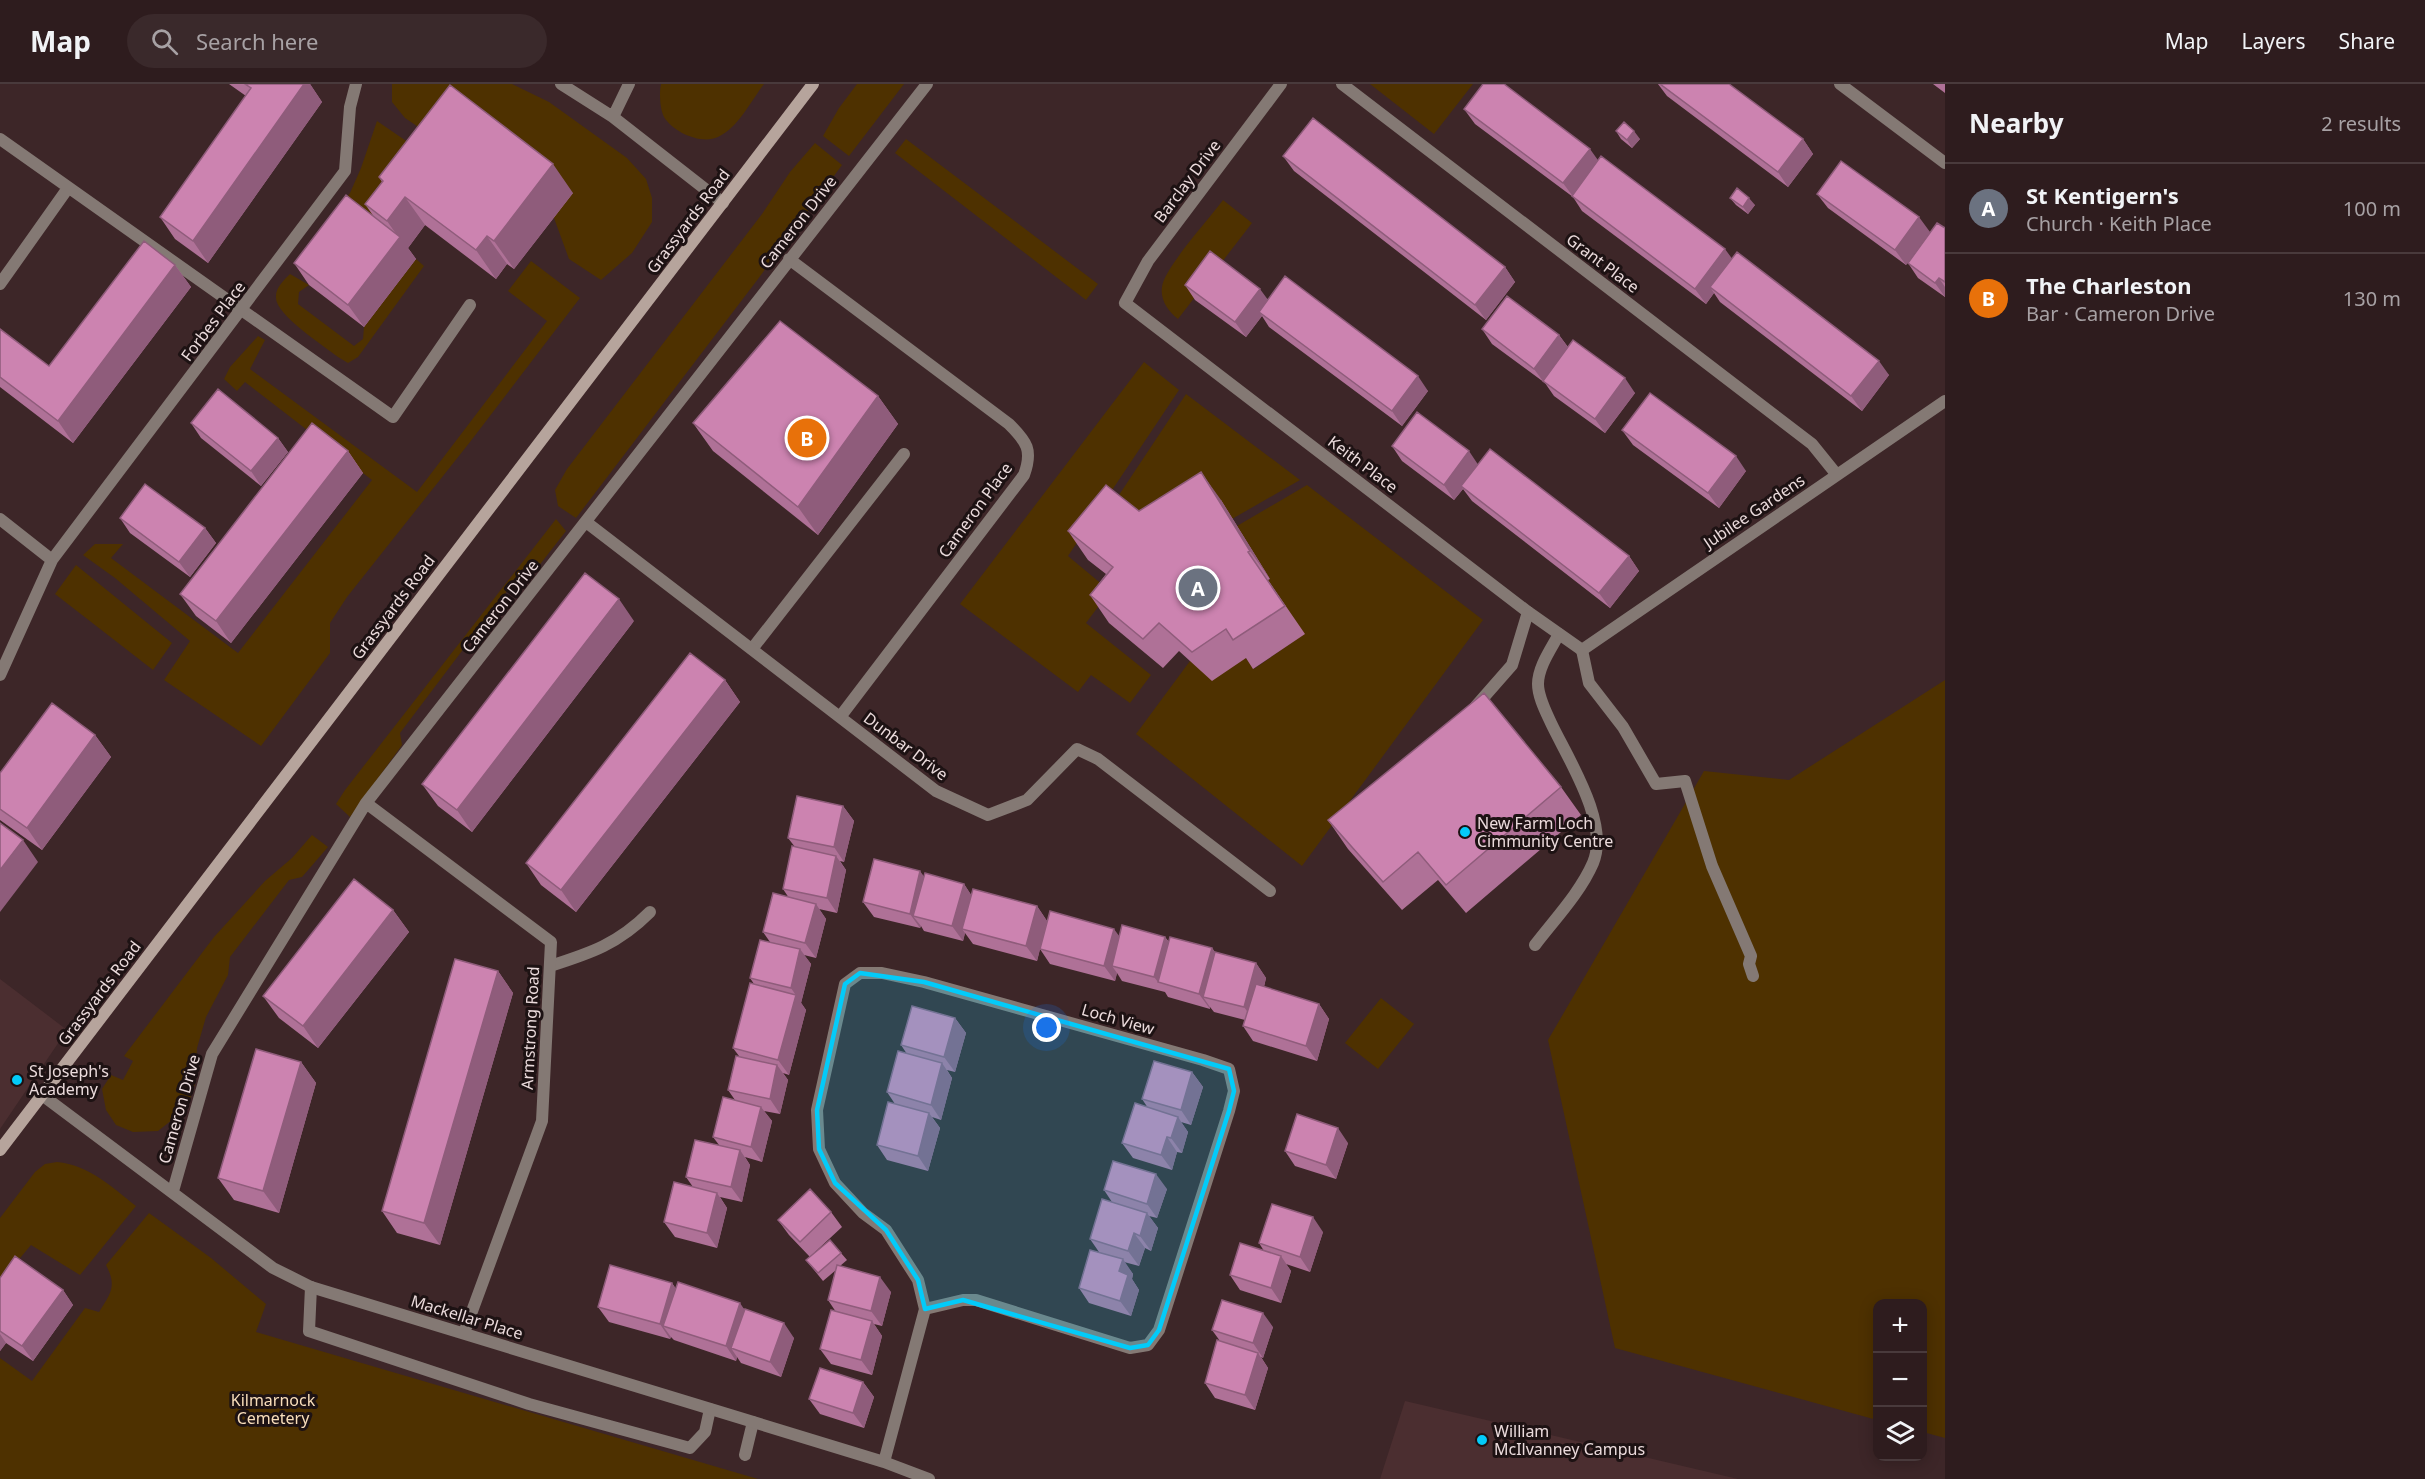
<!DOCTYPE html>
<meta charset="utf-8">
<style>
:root{--surface:#2e1c1e;--page:#3a292b;--text:#f1f3f6;--muted:#a7a1a4;--line:#493a3c;--accent:#2563eb}
body{margin:0;font-family:"Noto Sans",sans-serif;background:var(--page);color:var(--text)}
.controls{position:absolute;right:18px;bottom:18px;display:grid;overflow:hidden;border-radius:12px;box-shadow:0 3px 15px #0003}
.controls button{width:54px;height:54px;display:grid;place-items:center;padding:0;border:0;border-bottom:2px solid var(--line);background:var(--surface);color:var(--text);font:30px sans-serif}
.you{position:absolute;left:1047px;top:944px;width:21px;height:21px;margin:-15px;border:4px solid #fff;border-radius:50%;background:#1a73e8;box-shadow:0 0 0 9px #1a73e833}
.badge{display:grid;place-items:center;width:39px;height:39px;border-radius:50%;background:var(--accent);color:#fff;font-size:20px;font-weight:700}
.pin{position:absolute;translate:-50% -50%;border:3px solid #fff;box-shadow:0 2px 6px #0006}
.list{margin:0;padding:0;list-style:none}
h2{display:flex;justify-content:space-between;align-items:center;height:78px;margin:0;padding:0 24px;font-size:26px}
h2 small{font-size:20px;font-weight:400;color:var(--muted)}
.list li{display:grid;grid-template-columns:39px 1fr auto;gap:18px;align-items:center;box-sizing:border-box;height:90px;padding:0 24px;border-top:2px solid var(--line)}
.list b{display:block;font-size:22px;white-space:nowrap}
.list p{margin:0;font-size:20px;white-space:nowrap;color:var(--muted)}
.list em{font-size:20px;font-style:normal;color:var(--muted)}
.icon{flex:none;width:33px;height:33px;fill:none;stroke:currentColor;stroke-width:2;stroke-linecap:round;stroke-linejoin:round}
.map{position:relative;flex:none;width:1945px;height:1395px;overflow:hidden}
header{display:flex;align-items:center;gap:36px;box-sizing:border-box;height:84px;padding:0 30px;background:var(--surface);border-bottom:2px solid var(--line)}
header strong{font-size:28px}
nav{display:flex;gap:33px;margin-inline-start:auto;font-size:21px}
.search{width:420px;height:54px;background:var(--page);display:flex;align-items:center;gap:15px;box-sizing:border-box;padding:0 21px;border-radius:33px;color:var(--muted);font-size:22px}
main{display:flex}
aside{flex:1;background:var(--surface)}
.map>svg:first-child{display:block}
</style>
<header>
<strong>Map</strong>
<div class="search"><svg class="icon" aria-label="search" viewBox="0 0 24 24"><circle cx="10" cy="10" r="6"/><path d="M15 15l6 6"/></svg>Search here</div>
<nav><a>Map</a><a>Layers</a><a>Share</a></nav>
</header>
<main>
<div class="map">
<svg width="1945" height="1395" viewBox="0 0 1945 1395">
<rect width="100%" height="100%" fill="#3d2628"/>
<path fill="#4b2e30" d="M0,895L67,946L0,1045Z
M1405,1317L1738,1395H1380Z"/>
<path fill="#4e3100" d="M392,0H512L549,18L627,74L646,95L652,114V138L632,169L601,196L569,175L554,134L405,34L392,18Z
M661,0H764C751,17 738,44 718,53C701,61 673,48 664,33C660,25 659,9 661,0Z
M857,0H904L849,72L823,52L839,24Z
M1370,0H1473L1434,50Z
M377,37L434,76L403,125L319,150L350,109L361,84Z
M906,55L1098,200L1086,216L895,69Z
M815,59L842,81L758,195L576,434L558,422L555,406L567,385L762,130L790,88Z
M1223,116L1252,139L1178,235C1168,227 1160,216 1162,203C1164,184 1210,134 1223,116Z
M416,175L424,182L358,273L348,279L338,273C324,262 276,231 276,214C275,204 284,196 290,190L309,201L299,208L298,220L354,262L363,255L364,243Z
M531,177L580,214L470,358L347,513L330,539V569L261,662L164,596L190,557L115,494L83,471L95,460H123L111,474L238,569L372,396L245,298L237,307L224,295L230,283L258,252L265,256L250,285L417,408L547,237L508,207Z
M1144,278L1179,306L1068,472L1110,507L1086,539L1151,591L1130,619L1091,591L1078,608L960,520Z
M1186,310L1300,396L1232,435L1159,455L1117,414Z
M1307,401L1483,536L1302,782L1136,650L1190,577L1246,574L1254,585L1304,550L1268,496L1270,495L1237,442Z
M556,435L566,447L527,497L511,502L400,649L402,661L350,733L336,720L345,706Z
M76,481L172,559L153,586L55,510Z
M1945,596V1354L1923,1348L1922,1220H1878L1877,1336L1615,1264L1548,956L1704,687L1789,696Z
M312,751L328,763L302,793L289,796L230,873L228,891L206,933L197,964L195,1000L187,1024L158,1047L133,1048L116,1041L106,1026L102,1005L111,991L123,996L133,977L124,972L214,853L265,797L292,774Z
M1381,914L1414,940L1378,985L1345,959Z
M57,1078C89,1081 112,1103 136,1122L80,1191L31,1161L0,1198V1134L35,1088L45,1080Z
M149,1129L211,1174L266,1220L256,1248L758,1395H0V1274L32,1297L85,1224L99,1228C111,1209 117,1202 106,1181Z"/>
<g fill="none" stroke-linecap="round" stroke-linejoin="round">
<path stroke="#847974" stroke-width="12" d="M0,55L393,333L470,221
M0,200L68,104
M752,565L904,370
M1582,566L1589,599L1623,643L1656,700L1685,697L1712,782L1751,872L1749,880L1753,892
M1476,622L1512,581L1528,528
M1535,861C1554,836 1580,809 1593,779C1610,739 1568,675 1551,639C1546,628 1538,613 1538,600C1538,583 1551,565 1559,550
M550,882C591,869 618,860 650,828
M311,1203L309,1247L529,1320L690,1364L705,1348L710,1325
M745,1371L753,1338"/>
<path stroke="#847974" stroke-width="12" d="M561,0L613,33L723,119
M1281,0L1148,177L1125,219L1528,528L1582,566L1945,317
M1342,0L1812,360L1837,391
M1840,0L1945,79
M613,33L629,0
M789,175L1009,340C1027,358 1033,366 1024,391L840,633
M0,435L52,476L345,87L350,23L356,0
M586,438L936,707L988,731L1027,716L1077,665L1098,675L1270,807
M0,591L52,476
M366,719L551,858L542,1037L464,1249
M42,1011L273,1184L311,1203L884,1378L929,1395
M173,1107L212,970L366,719L927,0
M884,1378L925,1225L918,1196L886,1146L863,1129L835,1099L819,1065L817,1026L845,900L860,889H882L924,898L1203,976L1229,985L1234,1007L1229,1027L1159,1246L1148,1261L1130,1264L976,1216H963L925,1225"/>
<path stroke="#b6a49c" stroke-width="12" d="M0,1066L813,0"/>
</g>
<path fill="#af7197" d="M229,0H310L322,18L208,179L175,155L160,133L246,12Z
M1658,0H1729L1803,55L1813,70L1788,103L1667,12Z
M1933,0H1945V9Z
M1464,25L1598,77L1889,291L1862,327L1720,218L1714,209L1706,220L1582,127L1573,113L1475,40Z
M1616,47L1640,55L1632,64L1621,55Z
M1283,72L1505,183L1515,198L1486,236L1294,87Z
M379,93L573,109L514,185L507,180L496,195L425,141L408,164L416,175L364,243L309,201L294,179L374,133L365,120L382,98Z
M1817,110L1930,148L1906,181L1828,124Z
M1730,114L1755,121L1748,130L1736,121Z
M1945,144V213L1918,194L1908,179Z
M175,181L191,203L73,359L0,303V245L49,282Z
M1185,201L1268,215L1428,307L1402,342L1269,243L1262,232L1246,253L1195,216Z
M1482,245L1559,251L1568,263L1635,309L1605,349L1554,312L1545,299L1492,260Z
M878,312L898,340L818,451L713,367L693,339Z
M191,339L278,354L288,368L261,402L201,354Z
M1622,346L1746,387L1719,424L1633,361Z
M1392,362L1478,380L1629,472L1639,487L1610,524L1472,417L1463,405L1454,416L1402,377Z
M348,367L363,389L231,559L196,532L180,510Z
M1221,416L1270,495L1268,496L1305,550L1253,585L1246,574L1212,597L1179,567L1163,584L1109,539L1090,511L1106,490L1088,476L1068,447L1139,427Z
M120,434L205,444L216,459L190,493L130,449Z
M634,537L472,748L438,722L422,700Z
M725,596L740,618L576,828L541,801L526,779Z
M95,651L111,673L42,766L0,736V725Z
M1561,703L1581,731L1466,829L1438,796L1402,826L1348,765L1328,736Z
M843,722L854,737L844,778L840,777L846,786L837,829L819,825L826,835L816,874L804,871L811,880L801,919L806,926L789,991L783,989L788,996L780,1030L764,1027L772,1037L762,1078L745,1073L750,1081L742,1118L720,1113L727,1124L717,1164L675,1153L664,1138L693,1103L686,1093L719,1061L713,1053L735,1016L728,1006L739,972L733,964L754,900L750,894L770,858L763,848L789,814L783,805L795,763L788,754Z
M924,793L964,800L971,811L1037,822L1047,837L1119,852L1165,853L1169,858L1212,864L1215,868L1256,879L1266,894L1264,903L1319,920L1329,935L1317,977L1253,957L1243,942L1245,936L1214,928L1210,923V925L1168,913L1165,908L1122,897L1117,889L1115,897L1050,880L1040,865L1037,877L973,860L965,849L963,857L924,847L921,842L920,844L874,833L863,818Z
M393,826L409,848L318,964L279,934L263,912Z
M498,887L513,909L440,1161L397,1149L382,1127Z
M955,934L966,949L955,988L947,986L952,994L941,1036L932,1033L940,1044L928,1087L887,1076L877,1061L895,1020L887,1008L907,970L901,961Z
M301,978L316,999L279,1129L234,1116L218,1094Z
M1192,988L1203,1003L1191,1041L1181,1038L1188,1048L1182,1069L1177,1068L1172,1086L1133,1074L1122,1059L1148,1024L1142,1015Z
M1348,1059L1336,1095L1295,1082L1285,1067Z
M1167,1105L1157,1134L1149,1132L1158,1144L1151,1167L1145,1164L1139,1182L1124,1178L1133,1190L1132,1195L1139,1206L1131,1232L1089,1219L1079,1204L1099,1168L1090,1155L1112,1118L1104,1106Z
M831,1128L842,1143L815,1168L841,1169L847,1176L840,1182L891,1208L882,1242L874,1240L882,1252L872,1291L831,1280L820,1265L836,1228L828,1216L836,1186L823,1197L806,1176L810,1173L789,1151L778,1136Z
M1323,1148L1310,1188L1286,1180L1291,1187L1281,1219L1240,1206L1230,1191L1264,1167L1259,1159Z
M0,1194L63,1206L73,1221L33,1277L6,1259L0,1267Z
M672,1199L676,1205L745,1225L794,1254L781,1293L741,1279L737,1273L736,1277L674,1256L671,1253L670,1255L609,1238L598,1223Z
M1273,1243L1263,1274L1261,1273L1268,1284L1255,1326L1215,1314L1205,1299L1220,1257L1212,1246Z
M863,1298L874,1313L864,1344L820,1330L809,1315Z"/>
<path fill="#8f5c7b" d="M304,0H310L322,18L208,179L193,157Z
M1634,47L1640,55L1632,64L1627,56Z
M1803,55L1813,70L1788,103L1778,88Z
M1590,65L1600,79L1574,114L1563,99Z
M553,80L573,109L514,185L494,157Z
M405,113L425,141L408,164L416,175L364,243L348,221L399,154L387,137Z
M1749,114L1755,121L1748,130L1743,123Z
M1919,133L1930,148L1906,181L1895,166Z
M487,152L507,180L496,195L476,166Z
M1725,165L1736,180L1710,203L1714,209L1706,220L1695,205Z
M175,181L191,203L73,359L58,337Z
M1505,183L1515,198L1486,236L1475,221Z
M1939,194L1945,203V213L1935,199Z
M1260,205L1271,220L1259,228L1262,232L1246,253L1235,238Z
M1559,251L1570,266L1543,297L1545,300L1534,285Z
M1879,277L1889,291L1862,327L1851,312Z
M1418,292L1428,307L1402,342L1392,327Z
M1625,294L1635,309L1605,349L1595,335Z
M878,312L898,340L818,451L798,423Z
M278,354L288,368L261,402L251,387Z
M348,367L363,389L231,559L216,537Z
M1469,367L1479,382L1461,402L1463,405L1454,416L1444,401Z
M1736,372L1746,387L1719,424L1708,409Z
M1201,388L1221,416L1270,495L1250,467Z
M205,444L216,459L190,493L179,478Z
M1629,472L1639,487L1610,524L1599,509Z
M619,515L634,537L472,748L457,726Z
M725,596L740,618L576,828L561,806Z
M95,651L111,673L42,766L27,744Z
M843,722L854,737L844,778L834,763Z
M23,756L38,778L0,828V786Z
M836,772L846,786L837,829L827,814Z
M920,787L931,802L913,832L921,842L920,844L910,830Z
M964,800L974,815L962,845L965,849L963,857L952,842Z
M816,820L826,835L816,874L805,859Z
M1037,822L1047,837L1037,877L1026,862Z
M393,826L409,848L318,964L303,942Z
M1114,845L1125,860L1112,882L1117,889L1115,897L1104,882Z
M1165,853L1175,868L1158,898L1154,893Z
M1212,864L1223,879L1203,913L1210,923V925L1199,910Z
M800,865L811,880L801,919L791,904Z
M1256,879L1266,894L1255,938L1244,923Z
M498,887L513,909L440,1161L424,1139Z
M796,911L806,926L789,991L778,976Z
M1319,920L1329,935L1317,977L1306,962Z
M955,934L966,949L955,988L944,973Z
M301,978L316,999L279,1129L263,1107Z
M942,979L952,994L941,1036L931,1021Z
M777,981L788,996L780,1030L770,1015Z
M1192,988L1203,1003L1191,1041L1181,1026Z
M761,1023L772,1037L762,1078L751,1063Z
M929,1029L940,1044L928,1087L918,1072Z
M1178,1033L1188,1048L1182,1069L1171,1054Z
M1338,1044L1348,1059L1336,1095L1326,1081Z
M1167,1053L1177,1068L1172,1086L1161,1071Z
M740,1066L750,1081L742,1118L731,1103Z
M1156,1090L1167,1105L1157,1134L1147,1120Z
M717,1109L727,1124L717,1164L707,1149Z
M1147,1129L1158,1144L1151,1167L1140,1152Z
M1313,1133L1323,1148L1310,1188L1300,1173Z
M1134,1149L1145,1164L1139,1182L1128,1167Z
M1281,1172L1291,1187L1281,1219L1271,1204Z
M1123,1175L1133,1190L1132,1195L1139,1206L1131,1232L1120,1217L1119,1187Z
M880,1193L891,1208L882,1242L871,1227Z
M672,1199L682,1214L663,1242L671,1253L670,1255L660,1240Z
M63,1206L73,1221L33,1277L22,1262Z
M740,1219L750,1234L731,1264L737,1273L736,1277L726,1262Z
M1263,1229L1273,1243L1263,1274L1253,1259Z
M872,1237L882,1252L872,1291L861,1276Z
M784,1239L794,1254L781,1293L770,1278Z
M0,1250L6,1259L0,1267Z
M1258,1269L1268,1284L1255,1326L1245,1311Z
M863,1298L874,1313L864,1344L853,1329Z"/>
<path fill="#cc83b0" stroke="#8f5c7b" stroke-width="1.5" d="M245,0H304L193,157L160,133L251,4Z
M1483,0H1504L1590,65L1563,99L1464,25Z
M1660,0H1729L1803,55L1778,88Z
M450,1L553,80L494,157L487,152L476,166L405,113L387,137L365,120L383,97L379,93Z
M1313,34L1505,183L1475,221L1283,72Z
M1624,38L1634,47L1627,56L1616,47Z
M1601,72L1725,165L1695,205L1572,112Z
M1841,77L1919,133L1895,166L1817,110Z
M1737,104L1749,114L1743,123L1730,114Z
M346,111L400,153L348,221L294,179Z
M1937,139L1945,144V198L1939,194L1935,199L1908,179Z
M144,157L175,181L58,337L0,293V245L49,282Z
M1210,167L1260,205L1235,238L1185,201Z
M1737,168L1879,277L1851,312L1710,203Z
M1285,192L1418,292L1392,327L1259,228Z
M1507,212L1559,251L1534,285L1482,245Z
M780,237L878,312L798,423L693,339Z
M1573,256L1625,294L1595,335L1543,297Z
M218,305L278,354L251,387L191,339Z
M1650,309L1736,372L1708,409L1622,346Z
M1417,328L1469,367L1444,401L1392,362Z
M312,339L348,367L216,537L180,510Z
M1490,365L1629,472L1599,509L1461,402Z
M1201,388L1250,467L1248,468L1285,522L1233,556L1226,545L1192,568L1159,539L1143,555L1090,511L1113,483L1068,447L1106,401L1139,427Z
M145,400L205,444L179,478L120,434Z
M585,489L619,515L457,726L422,700Z
M690,569L725,596L561,806L526,779Z
M1484,609L1561,703L1446,801L1418,768L1383,798L1328,736Z
M52,619L95,651L27,744L0,725V689Z
M797,712L843,722L834,763L788,754Z
M0,739L23,756L0,786Z
M792,762L836,772L827,814L783,805Z
M874,775L920,787L910,830L863,818Z
M925,789L964,800L952,842L913,832Z
M354,795L393,826L303,942L263,912Z
M973,805L1037,822L1026,862L962,845Z
M773,809L816,820L805,859L763,848Z
M1050,827L1114,845L1104,882L1040,865Z
M1122,841L1165,853L1154,893L1112,882Z
M1170,853L1212,864L1199,910L1158,898Z
M760,856L800,865L791,904L750,894Z
M1215,868L1256,879L1244,923L1203,913Z
M455,875L498,887L424,1139L382,1127Z
M750,899L796,911L778,976L733,964Z
M1256,900L1319,920L1306,962L1243,942Z
M912,922L955,934L944,973L901,961Z
M256,965L301,978L263,1107L218,1094Z
M898,967L942,979L931,1021L887,1008Z
M736,972L777,981L770,1015L728,1006Z
M1154,977L1192,988L1181,1026L1142,1015Z
M723,1013L761,1023L751,1063L713,1053Z
M888,1018L929,1029L918,1072L877,1061Z
M1135,1019L1178,1033L1171,1054L1167,1053L1161,1071L1122,1059Z
M1297,1030L1338,1044L1326,1081L1285,1067Z
M695,1056L740,1066L731,1103L686,1093Z
M1113,1077L1156,1090L1147,1120L1104,1106Z
M674,1098L717,1109L707,1149L664,1138Z
M810,1105L831,1128L800,1158L778,1136Z
M1102,1115L1147,1129L1140,1152L1134,1149L1128,1167L1090,1155Z
M1272,1120L1313,1133L1300,1173L1259,1159Z
M830,1156L841,1169L818,1189L806,1176Z
M1240,1159L1281,1172L1271,1204L1230,1191Z
M1090,1166L1123,1175L1119,1187L1128,1191L1120,1217L1079,1204Z
M15,1172L63,1206L22,1262L0,1247V1194Z
M610,1181L672,1199L660,1240L598,1223Z
M837,1181L880,1193L871,1227L828,1216Z
M678,1198L740,1219L726,1262L663,1242Z
M1222,1216L1263,1229L1253,1259L1212,1246Z
M745,1225L784,1239L770,1278L731,1264Z
M831,1226L872,1237L861,1276L820,1265Z
M1217,1256L1258,1269L1245,1311L1205,1299Z
M820,1284L863,1298L853,1329L809,1315Z"/>
<path fill="#03cbf9" fill-opacity="0.2" stroke="#03cbf9" stroke-width="4.5" stroke-linejoin="round" d="M860,889L924,898L1229,985L1234,1007L1229,1027L1159,1246L1148,1261L1130,1264L963,1216L925,1225L918,1196L886,1146L835,1099L819,1065L817,1026L845,900Z"/>
<g fill="#03cbf9" stroke="#1d1213" stroke-width="2">
<circle cx="1465" cy="748" r="6"/>
<circle cx="17" cy="996" r="6"/>
<circle cx="1482" cy="1356" r="6"/>
</g>
<g text-anchor="middle" dominant-baseline="central" stroke-width="6" stroke-linejoin="round" paint-order="stroke">
<g font-size="16" fill="#ebdbdc" stroke="#1d1213">
<text transform="translate(1187 97) rotate(-53)">Barclay Drive</text>
<text transform="translate(688 137) rotate(-53)">Grassyards Road</text>
<text transform="translate(798 138) rotate(-52)">Cameron Drive</text>
<text transform="translate(1603 179) rotate(37)">Grant Place</text>
<text transform="translate(213 237) rotate(-53)">Forbes Place</text>
<text transform="translate(1363 380) rotate(37)">Keith Place</text>
<text transform="translate(975 426) rotate(-54)">Cameron Place</text>
<text transform="translate(1754 427) rotate(-34)">Jubilee Gardens</text>
<text transform="translate(500 522) rotate(-52)">Cameron Drive</text>
<text transform="translate(393 523) rotate(-53)">Grassyards Road</text>
<text transform="translate(906 662) rotate(37)">Dunbar Drive</text>
<text transform="translate(99 909) rotate(-53)">Grassyards Road</text>
<text transform="translate(1118 935) rotate(16)">Loch View</text>
<text transform="translate(530 944) rotate(-87)">Armstrong Road</text>
<text transform="translate(179 1025) rotate(-74)">Cameron Drive</text>
<text transform="translate(467 1233) rotate(17)">Mackellar Place</text>
</g>
<g font-size="16" fill="#ebdbdc" stroke="#1d1213" text-anchor="start">
<text x="1477" y="739">New Farm Loch<tspan x="1477" dy="18">Cimmunity Centre</tspan></text>
<text x="29" y="987">St Joseph's<tspan x="29" dy="18">Academy</tspan></text>
<text x="1494" y="1347">William<tspan x="1494" dy="18">McIlvanney Campus</tspan></text>
</g>
<g font-size="16" fill="#f9debb" stroke="#1d1213">
<text x="273" y="1316">Kilmarnock<tspan x="273" dy="18">Cemetery</tspan></text>
</g>
</g>
</svg>
<div class="controls">
<button>+</button>
<button>−</button>
<button><svg class="icon" aria-label="layers" viewBox="0 0 24 24"><path d="M12 4l9 5-9 5-9-5zM3 14l9 5 9-5"/></svg></button>
</div>
<div class="you"></div>
<div class="pin badge" style="left:1198px;top:504px;background:#6b7280">A</div>
<div class="pin badge" style="left:807px;top:354px;background:#e8710a">B</div>
</div>
<aside>
<h2>Nearby<small>2 results</small></h2>
<ul class="list">
<li><span class="badge" style="background:#6b7280">A</span><div><b>St Kentigern's</b><p>Church · Keith Place</p></div><em>100 m</em></li>
<li><span class="badge" style="background:#e8710a">B</span><div><b>The Charleston</b><p>Bar · Cameron Drive</p></div><em>130 m</em></li>
</ul>
</aside>
</main>
